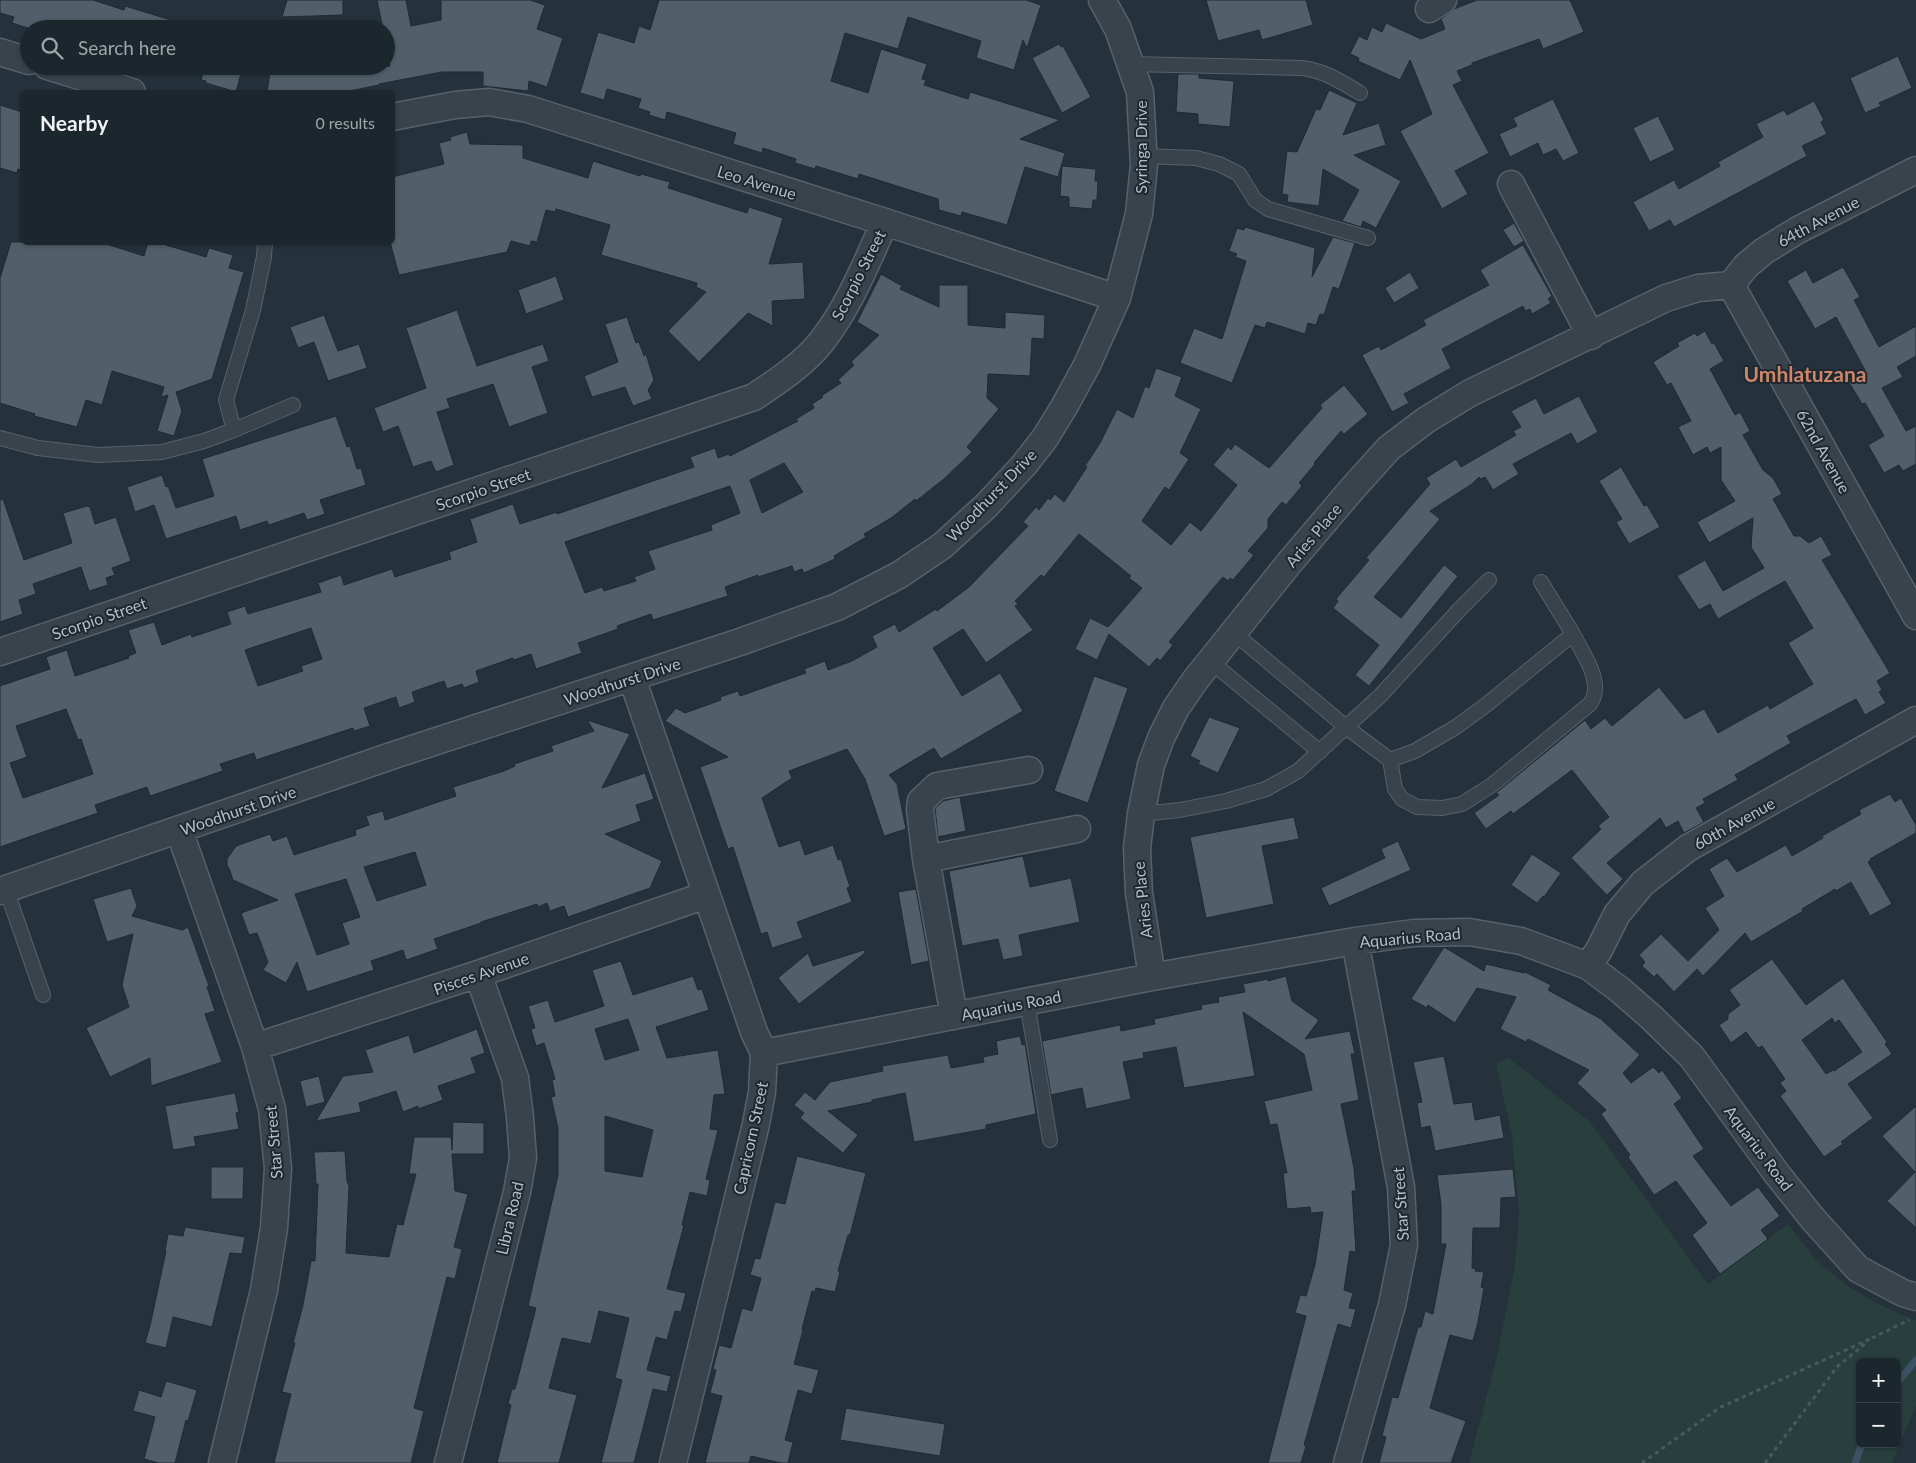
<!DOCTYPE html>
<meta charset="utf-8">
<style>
:root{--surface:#1c262d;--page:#252e35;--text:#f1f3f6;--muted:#a0a5aa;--line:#3a4349}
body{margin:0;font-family:Lato,sans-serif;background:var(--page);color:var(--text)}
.controls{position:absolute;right:15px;bottom:15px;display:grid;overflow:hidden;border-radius:8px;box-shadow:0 1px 4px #0004}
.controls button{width:45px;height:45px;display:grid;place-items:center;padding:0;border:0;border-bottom:1px solid var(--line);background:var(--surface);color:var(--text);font:25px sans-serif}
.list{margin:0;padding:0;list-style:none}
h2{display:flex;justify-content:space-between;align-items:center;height:65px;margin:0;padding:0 20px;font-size:21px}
h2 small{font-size:16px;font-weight:400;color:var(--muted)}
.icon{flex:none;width:28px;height:28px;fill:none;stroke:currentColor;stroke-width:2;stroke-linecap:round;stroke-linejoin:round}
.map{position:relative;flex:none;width:1916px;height:1463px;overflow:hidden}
.search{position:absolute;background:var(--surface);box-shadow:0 1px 4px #0004;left:20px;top:20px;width:375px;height:55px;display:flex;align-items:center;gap:12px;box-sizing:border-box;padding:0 18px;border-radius:28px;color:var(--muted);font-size:19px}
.panel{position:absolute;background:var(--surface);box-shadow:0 1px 4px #0004;left:20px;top:90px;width:375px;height:155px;border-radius:8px}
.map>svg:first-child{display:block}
</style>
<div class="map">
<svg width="1916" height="1463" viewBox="0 0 1916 1463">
<rect width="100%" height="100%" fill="#25323c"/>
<path fill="#283f3d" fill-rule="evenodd" d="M1509,1058L1590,1122L1708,1284L1788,1224C1798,1237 1808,1252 1820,1263C1847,1289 1881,1308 1916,1320V1406L1892,1463H1469L1497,1356L1515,1265L1519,1214L1512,1136L1496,1063ZM1860,1362H1897V1444H1860Z"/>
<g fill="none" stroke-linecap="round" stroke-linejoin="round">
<path stroke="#3b5264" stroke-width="7" d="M1897,1383L1916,1360
M1855,1463L1862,1444"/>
</g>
<path fill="#505f69" stroke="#202a33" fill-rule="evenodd" d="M0,0H93L124,10L125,6L184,24V29H31L12,23L14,17L0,13Z
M287,0H343V15L282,17Z
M377,0H406L411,26L441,20V0H530L545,5L537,29L563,38L547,87L529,81L528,91L483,86V72H442L379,84V85L345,92H267L271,66H390L386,47V29H383Z
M659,0H1026L1041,5L1027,48L1023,40L1014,70L976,58L981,41L908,17L898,49L845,33L831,81L868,93L881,49L927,64L922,79L926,80L924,85L968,99L970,92L1060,120L1020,139L1065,153L1058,177L1025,167L1007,225L962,212L961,216L939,210L938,199L859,174L858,179L816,166L815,169L795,163L796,159L763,148L762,153L733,144L736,133L667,112L665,120L649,115L650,112L638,108L641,99L607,89L604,100L580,93L598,32L634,43L639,26L650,30Z
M1206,0H1306L1313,25L1262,40L1259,30L1218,41Z
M1477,0H1570L1584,32L1543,49L1539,39L1472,63V65L1457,71L1462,81L1453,85L1489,153L1455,171L1468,194L1442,209L1400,131L1432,114L1410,60L1400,80L1358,61L1359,58L1350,54L1359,36L1367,40L1372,27L1382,32L1386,23L1421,39L1445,29L1441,19L1454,9Z
M1059,44L1061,47L1063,46L1091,97L1062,113L1032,58Z
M1898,56L1912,88L1879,103L1881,106L1865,113L1850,78Z
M205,66H243L236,92L206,83V81L201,80Z
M1178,74H1199V78L1234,81L1230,127L1198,124V114L1176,112Z
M1329,90L1357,103L1343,135L1379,123L1386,145L1354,155L1401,181L1376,228L1363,221L1361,227L1342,221L1359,190L1323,169L1319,206L1287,202L1288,195L1282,194L1287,151L1297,152L1316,109L1320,110Z
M1553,99L1579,153L1563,161L1556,149L1543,155L1538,143L1510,157L1499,134L1517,126L1513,118Z
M1814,101L1824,120L1821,122L1827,134L1802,146L1807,156L1674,227L1670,220L1649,231L1633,202L1674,180L1679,189L1720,166L1718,162L1763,137L1756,124L1784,110L1787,115Z
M0,105L22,112V170L18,169L17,173L0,168Z
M1658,116L1675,150L1650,162L1633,128Z
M467,132L470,144L523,145V158L588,178L593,161L640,176L641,174L670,182L668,188L747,213L749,207L783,218L769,264L803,262L805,299L772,301L773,326L748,313L699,362L668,331L706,292L696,287L697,283L601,255L610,225L556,209L555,212L546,210L537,242L531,241L530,246L511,241L507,252L399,275L390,242H392V177L444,164L439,143L451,140L450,137Z
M1062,166L1096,169L1095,181H1098L1097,200H1093L1092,209L1069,207V197L1060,196Z
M1514,223L1524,241L1514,247L1503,230Z
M1245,227L1315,248L1312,277L1333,237L1355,243L1339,289L1333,287L1324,315L1320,314L1316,325L1308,323L1305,334L1267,322L1265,328L1255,325L1232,383L1180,363L1194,328L1222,339L1246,261L1235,257L1237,254L1229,251L1237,228L1244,230Z
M11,242H100L144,256L148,242H156L206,257L209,248L233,255L229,268L244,272L212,379L176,392L182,411L174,436L157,431L168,395L161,397L164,387L112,371L102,405L86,400L77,427L34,416L35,414L0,403V278Z
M1523,245L1552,296L1548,299L1551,303L1532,314L1530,309L1525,311L1523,306L1442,349L1451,368L1404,394L1409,403L1392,412L1362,355L1379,346L1381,350L1426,325L1423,320L1489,285L1480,270Z
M1843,267L1860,297L1854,300L1879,347L1916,326V356L1897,367L1903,377L1882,388L1906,431L1916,426V464L1903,471L1899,465L1884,473L1868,445L1884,436L1865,403L1862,404L1847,379L1865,370L1836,317L1815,329L1787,281L1806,270L1813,283Z
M1410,272L1419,288L1394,303L1385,288Z
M881,274L902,286L900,289L939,307V285H968V325L1005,328V312L1045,315L1044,339L1032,338L1030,376L988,374L987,398L999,409L967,447L972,452L944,479L916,501L915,499L891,518L864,534L866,537L834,556L835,559L804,573L802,569L794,572L792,566L758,577V575L725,587L728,596L653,620L651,614L617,626L618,629L578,643L582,653L536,669L531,654L514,660L513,658L476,671L479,682L464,688L462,684L447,689L444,681L412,692L415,702L399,708L396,697L364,708L370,726L354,731L353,728L256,760L254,753L220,764L223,771L150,796L147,787L95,805L98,813L0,847V686L50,669L46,657L67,650L75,676L129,658L128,656L136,653L128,630L154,622L162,645L191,634L192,637L231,624L227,612L245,606L248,614L321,592L318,583L341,575L344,585L392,569L395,577L451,559L449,552L477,542L470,519L513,504L520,524L557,512V514L694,467L690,457L715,448L718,458L729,454L730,456L798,421L796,419L814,408L812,404L823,397L821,396L841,383L838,380L854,365L851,362L879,335L857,322ZM784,463L803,492L762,513L750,480ZM730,486L740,513L711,525L712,530L648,551L655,569L634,577L636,581L604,591L602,587L585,593L565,542ZM311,628L322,659L301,666L303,671L258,686L245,650ZM66,709L78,740L81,739L93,774L23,798L10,763L27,757L16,726Z
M556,276L564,300L526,314L518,290Z
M457,310L477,366L543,344L549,361L532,367L548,413L509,427L493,384L447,399L450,408L437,412L454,465L436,472L431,461L413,467L398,426L383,432L374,408L426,388L406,328Z
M324,315L338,351L359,344L367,368L328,381L314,342L298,348L290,327Z
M627,317L636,343L639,342L644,356L646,354L654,380L648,390L652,399L633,406L625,387L592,397L584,376L618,362L605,324Z
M1705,331L1712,344L1714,343L1724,361L1710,369L1735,415L1740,412L1750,431L1743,435L1763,470L1773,478L1782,494L1773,499L1794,536H1800L1809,543L1821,536L1832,555L1822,560L1890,673L1877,681L1882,690L1879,692L1886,703L1865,715L1856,699L1787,736L1791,743L1735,775L1738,780L1703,799L1705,803L1696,808L1704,822L1684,833L1678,821L1666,828L1660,818L1607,863L1623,879L1607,895L1571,858L1601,829L1598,826L1609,817L1572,770L1513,814L1511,811L1486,829L1474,813L1499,795L1496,793L1585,720L1591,729L1605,718L1612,726L1659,687L1685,719L1704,709L1718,733L1768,705L1770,709L1813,684L1788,643L1813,628L1785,581L1718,619L1710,604L1699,610L1677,576L1705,560L1723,591L1764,568L1751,547L1753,518L1709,543L1697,522L1735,501L1721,480V447L1710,453L1707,447L1693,455L1678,427L1691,421L1671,383L1667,385L1653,362L1679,346L1677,343L1695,333L1697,336Z
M1156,368L1182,377L1175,396L1201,409L1180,453L1189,459L1169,490L1165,487L1142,521L1171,545L1190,522L1201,531L1237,485L1213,465L1228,447L1231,450L1235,444L1269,468L1322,408L1320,405L1344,385L1368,414L1344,434L1341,431L1314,463L1315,464L1299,483L1302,486L1286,505L1282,502L1268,519V528L1248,551L1254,555L1233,580L1230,578L1228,581L1223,577L1216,585L1169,642L1173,645L1160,661L1157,658L1149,667L1109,634L1097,660L1075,649L1090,618L1108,627L1142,588L1129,578L1131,576L1079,534L1044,577L1041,575L1015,601L1018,604L1015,606L1033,630L986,663L963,629L933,648L962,696L1000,673L1023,711L941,759L934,748L889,775L897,784L906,829L884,836L865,779L847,749L789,771L792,778L762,798L779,847L800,840L805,855L833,845L838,860L841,859L850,887L847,888L852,902L797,922L803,938L772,948L767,932L761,934L733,847L728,849L700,767L728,757L665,721L676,708L685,713L721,700L720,697L738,691L740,696L806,673L804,669L825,661L828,670L852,661L877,647L872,636L895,624L899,632L936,609L937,611L969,587L1028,526L1023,522L1036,507L1039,510L1048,498L1050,500L1055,494L1064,502L1087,467L1085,466L1100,443L1117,409L1133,418L1145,386L1149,388Z
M1579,396L1598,432L1577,444L1571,433L1513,464L1519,474L1493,490L1485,477L1481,479L1479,477L1472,484L1430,511L1440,519L1374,597L1401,618L1444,565L1458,576L1369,686L1355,675L1379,645L1333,608L1338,601L1336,599L1369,560L1366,558L1430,484L1426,478L1456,459L1461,467L1516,435L1513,431L1521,427L1511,411L1536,398L1544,414Z
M336,416L347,447L350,446L357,469L361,468L366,485L320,500L325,514L307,520L304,513L269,525L267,521L240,530L236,516L166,539L154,505L135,512L127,487L162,475L166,487L168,486L176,508L214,496L202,459Z
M1621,467L1644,506L1647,505L1660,527L1629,544L1616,522L1622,519L1599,481Z
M3,499L24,560L72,543L63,513L87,506L90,507L95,524L116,517L131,561L112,568L115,575L106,578L108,585L89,591L81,567L33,584L36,594L19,600L23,614L0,622V500Z
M1094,676L1128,688L1088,803L1054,791Z
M1209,717L1240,728L1218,773L1198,764L1200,761L1190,756Z
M587,720L630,734L602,788L645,773L654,799L636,805L641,821L605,834L662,861L650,888L568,917L564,906L550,911L547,903L538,907L537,904L481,922V923L434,939L438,949L406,960L403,950L371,961L374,970L307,992L297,962L286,983L263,970L268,962L257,933L249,935L241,913L278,900L233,880L229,868L227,866V859L236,846L270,834L273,841L287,836L294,855L356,835L355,830L369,825L366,816L383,811L385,820L456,796L453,787L504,771L515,766L514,764L553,751L551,746L594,731ZM415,852L426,885L377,901L364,867ZM346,879L360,917L342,923L349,944L317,955L295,894Z
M1890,794L1895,802L1901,798L1916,825V833L1870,859L1871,860L1868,862L1892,904L1870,916L1851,882L1836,891L1835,889L1802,909L1803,911L1751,942L1745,933L1703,976L1697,969L1674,992L1657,974L1654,977L1642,966L1645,962L1639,955L1661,934L1688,961L1719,930L1705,908L1724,896L1709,869L1727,858L1737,872L1786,845L1792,856L1823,838L1822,836L1861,814L1859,810Z
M960,797L966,831L938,837L935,808L943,801Z
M1294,817L1299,839L1262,846L1274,904L1206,918L1190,837Z
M1398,841L1411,870L1329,906L1321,888L1385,858L1381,849Z
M1532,854L1561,873L1544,897L1543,896L1537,903L1511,885Z
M1023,856L1030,887L1071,878L1080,922L1019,935L1023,956L1003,960L998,939L962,946L949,871Z
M131,888L137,906L132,916L182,930L188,927L209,986L207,987L215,1011L205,1014L222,1062L151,1086L150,1058L110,1077L86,1028L129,1007L122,985L133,934L107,942L93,899Z
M916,889L929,961L911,965L898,892Z
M1444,947L1484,971L1486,964L1524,973L1525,972L1551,985L1548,990L1601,1019L1640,1055L1623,1073L1631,1083L1653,1067L1659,1073L1662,1070L1682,1098L1674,1104L1704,1149L1693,1156L1731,1206L1758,1187L1780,1216L1761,1230L1768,1239L1720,1274L1692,1235L1707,1223L1676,1181L1654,1195L1628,1157L1630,1155L1601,1114L1606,1110L1577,1083L1589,1070L1528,1039L1526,1042L1500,1029L1516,997L1477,988L1455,1023L1428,1005L1427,1008L1411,999Z
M864,950L865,953L799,1004L778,978L808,953L813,966Z
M1772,959L1806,1005L1843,978L1887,1042L1885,1044L1892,1054L1848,1084L1873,1118L1841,1142L1843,1144L1824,1157L1780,1096L1786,1091L1780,1083L1785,1079L1762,1046L1758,1048L1746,1032L1731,1043L1719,1025L1728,1019V1014L1740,1005L1729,990ZM1832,1018L1835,1023L1839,1020L1862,1052L1834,1071L1833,1070L1826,1074L1802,1040Z
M621,961L633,995L693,976L698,990L702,989L709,1010L656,1027L667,1058L718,1050L723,1081L725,1094L714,1095L710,1129L718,1130L706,1179L710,1180L707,1196L690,1192L682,1225H684L667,1289L686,1293L681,1312L675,1311L667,1340L656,1337L647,1370L671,1376L667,1392L653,1389L634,1463H601L622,1380L615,1378L629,1318L599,1311L591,1344L562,1338L549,1388L577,1395L559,1463H497L511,1405L508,1404L512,1389H515L536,1308L528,1306L558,1175V1128L551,1097L555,1096L552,1080L555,1079L544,1043L536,1046L531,1029L535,1028L528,1006L548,1000L555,1022L604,1006L592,970ZM628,1019L639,1050L605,1060L595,1029ZM605,1116L653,1130L642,1177L605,1171Z
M1286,976L1292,1001L1319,1020L1305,1039L1350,1031L1355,1054H1351L1359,1100L1341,1104L1354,1168L1356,1191H1352L1356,1252L1350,1251L1344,1290L1353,1293L1349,1308L1356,1309L1351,1328L1338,1324L1304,1445L1306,1446L1301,1463H1268L1306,1316L1295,1313L1300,1295L1306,1296L1315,1265L1323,1212L1311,1213L1310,1207L1287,1209L1283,1173H1287L1277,1124L1270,1125L1264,1101L1312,1090L1304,1054L1243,1012L1255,1076L1184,1088L1176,1047L1143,1053L1144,1058L1123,1062L1131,1099L1086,1109L1082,1088L1051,1095L1042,1041L1120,1025L1121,1031L1155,1024L1154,1019L1202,1009L1201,1005L1219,1002L1218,997L1245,992L1243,984L1268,979V981Z
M477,1029L485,1053L471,1058L476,1073L438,1086L443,1100L418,1109V1106L403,1112L396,1091L359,1103L361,1112L316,1121L343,1076L373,1072L365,1050L409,1035L414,1053Z
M1020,1036L1022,1045L1025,1044L1036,1114L986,1125V1129L914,1142L905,1093L872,1100V1102L828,1111L858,1135L843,1153L800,1118L804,1113L794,1105L805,1092L815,1100L830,1082L883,1071L882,1066L948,1055L951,1068L984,1062L983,1057L998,1054L996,1041Z
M1444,1056L1454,1104L1472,1102L1475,1120L1500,1115L1504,1138L1435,1151L1430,1126L1421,1128L1417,1103L1422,1102L1413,1062Z
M319,1076L325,1102L306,1107L300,1081Z
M235,1093L239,1112L236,1113L239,1129L194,1137L196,1146L173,1150L165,1106Z
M1916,1106V1228L1887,1201L1915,1172L1882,1136Z
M453,1122L484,1123V1154H452L455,1191L468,1194L454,1247L462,1249L455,1279L447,1277L414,1408L424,1411L411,1463H274L291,1394L282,1392L295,1343H293L303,1305L311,1261H315L318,1184H316L314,1152L345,1151L347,1181L349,1186L346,1253L389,1257L397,1224L403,1225L416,1174H409L414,1137H451L452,1150Z
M797,1156L866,1173L850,1235H848L838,1271L840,1272L835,1292L816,1288L815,1292L812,1291L802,1329L803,1330L794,1364L819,1370L812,1394L798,1390L785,1440L793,1442L788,1463H781L751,1456L749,1463H705L722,1396L710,1393L716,1370L713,1369L719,1345L731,1348L742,1308L752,1311L761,1278L750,1275L755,1258L760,1259L775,1202L785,1204Z
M211,1167H244L243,1199H211Z
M1513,1169L1516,1197L1501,1198L1500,1228H1473L1472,1268L1476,1269L1475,1271L1484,1272L1481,1287L1484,1288L1478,1322L1473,1341L1450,1335L1430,1408L1466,1421L1451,1463H1379L1386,1437L1382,1436L1392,1397L1398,1398L1418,1327H1421L1425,1311L1433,1314L1446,1244H1441V1205L1437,1175Z
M185,1227L245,1237L242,1254L230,1253L212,1327L173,1317L166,1348L145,1343L150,1326L166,1251H165L168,1234L183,1236Z
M166,1381L197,1390L188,1421L186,1420L175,1463H159L144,1459L155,1417L133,1411L139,1390L161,1397Z
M846,1408L945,1424L940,1456L840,1440Z"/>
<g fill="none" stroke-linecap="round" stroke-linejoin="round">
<g stroke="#57616a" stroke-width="16">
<path id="service" d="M1130,64L1302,68C1325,71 1340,81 1360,93
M1143,156L1196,158L1219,164L1239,174L1255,200L1268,209L1368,238
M234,430L293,405
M0,438L38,448L98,455L162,452L204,441L234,430L226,400L253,310L264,257L265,242
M1541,582L1573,634
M1233,632L1346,727L1390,760L1395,789L1402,799L1417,807L1442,808L1462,804L1492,785L1590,704C1605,683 1583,654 1573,634L1486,705L1456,727L1415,751L1390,760
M1210,661L1320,752
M1141,814L1180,810L1226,801L1266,789L1298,771L1380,696L1459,610L1489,580
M6,889L43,995
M1027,1002L1050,1140"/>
</g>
<g stroke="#57616a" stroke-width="29">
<path id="minor" d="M1429,9L1443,0
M0,52L29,61
M47,66L132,92
M392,117L455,105L489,102L528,109L885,222L1117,298
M1511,184L1591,336
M1731,285L1916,616
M1731,285L1746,266L1764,251L1798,230L1916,170
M0,652L754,397C778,381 804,364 822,341C850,305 866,263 885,222
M632,678L754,1032L764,1053L762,1092L756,1124L673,1463
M179,830L255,1047L272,1109L278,1168L274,1228L264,1290L222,1463
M926,859L1077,829
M0,891L394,755L740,642L837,607L899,575L942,546L986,506L1024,465L1045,438L1064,407L1087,365L1117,298L1139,214L1144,165L1140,92L1118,29L1102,0
M1588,966L1599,950L1617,914L1643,883L1688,848L1916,720
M1152,977L1139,893L1137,848L1141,814L1151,765L1161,738L1176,708L1196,679L1290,562L1353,488L1389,448L1426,420L1470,393L1666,298L1698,288L1731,285
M954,1016L926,859L920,809L921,801L937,786L1029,770
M255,1047L478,974L706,895
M764,1053L1152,977L1355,941L1414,933L1469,932L1521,941L1588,966L1620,990L1651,1017L1692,1057L1777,1174L1813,1219L1858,1269L1903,1293L1916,1297
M448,1463L517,1192L523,1158L520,1117L515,1078L478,974
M1347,1463L1392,1305L1404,1245L1401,1187L1355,941"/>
</g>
<path stroke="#475b5b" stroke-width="3" stroke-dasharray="4 4" stroke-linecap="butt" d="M1872,1338L1909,1320
M1642,1463L1719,1408L1872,1338
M1765,1463L1837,1367L1867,1342"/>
<use href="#service" stroke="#39434c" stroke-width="14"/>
<use href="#minor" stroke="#39434c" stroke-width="26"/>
</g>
<g text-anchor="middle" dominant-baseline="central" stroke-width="4" stroke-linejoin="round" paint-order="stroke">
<g font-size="16" fill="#b4bec7" stroke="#1e2831">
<text transform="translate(1140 147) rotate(-90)">Syringa Drive</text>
<text transform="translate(757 182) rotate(17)">Leo Avenue</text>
<text transform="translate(1818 221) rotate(-28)">64th Avenue</text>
<text transform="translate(858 275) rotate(-63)">Scorpio Street</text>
<text transform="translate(1824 451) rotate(61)">62nd Avenue</text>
<text transform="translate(483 489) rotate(-19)">Scorpio Street</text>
<text transform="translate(991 495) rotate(-46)">Woodhurst Drive</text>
<text transform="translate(1313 535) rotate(-50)">Aries Place</text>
<text transform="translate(99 618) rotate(-19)">Scorpio Street</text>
<text transform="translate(622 681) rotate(-18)">Woodhurst Drive</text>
<text transform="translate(238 810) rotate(-19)">Woodhurst Drive</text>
<text transform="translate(1734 823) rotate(-29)">60th Avenue</text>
<text transform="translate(1142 900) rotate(-96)">Aries Place</text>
<text transform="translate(1410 937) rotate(-5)">Aquarius Road</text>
<text transform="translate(481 973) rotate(-19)">Pisces Avenue</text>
<text transform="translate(1011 1005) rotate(-11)">Aquarius Road</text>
<text transform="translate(750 1138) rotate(-78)">Capricorn Street</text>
<text transform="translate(273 1142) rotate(-95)">Star Street</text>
<text transform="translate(1759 1148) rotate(53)">Aquarius Road</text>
<text transform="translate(1400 1204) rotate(-94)">Star Street</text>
<text transform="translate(509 1218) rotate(-77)">Libra Road</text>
</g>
<g font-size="21" font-weight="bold" fill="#cf8668" stroke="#1e2831">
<text x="1805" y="373">Umhlatuzana</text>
</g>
</g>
</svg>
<div class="controls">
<button>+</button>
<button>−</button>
</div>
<div class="search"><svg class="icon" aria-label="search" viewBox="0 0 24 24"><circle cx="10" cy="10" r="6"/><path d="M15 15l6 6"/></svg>Search here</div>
<section class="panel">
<h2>Nearby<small>0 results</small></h2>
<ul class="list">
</ul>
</section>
</div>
